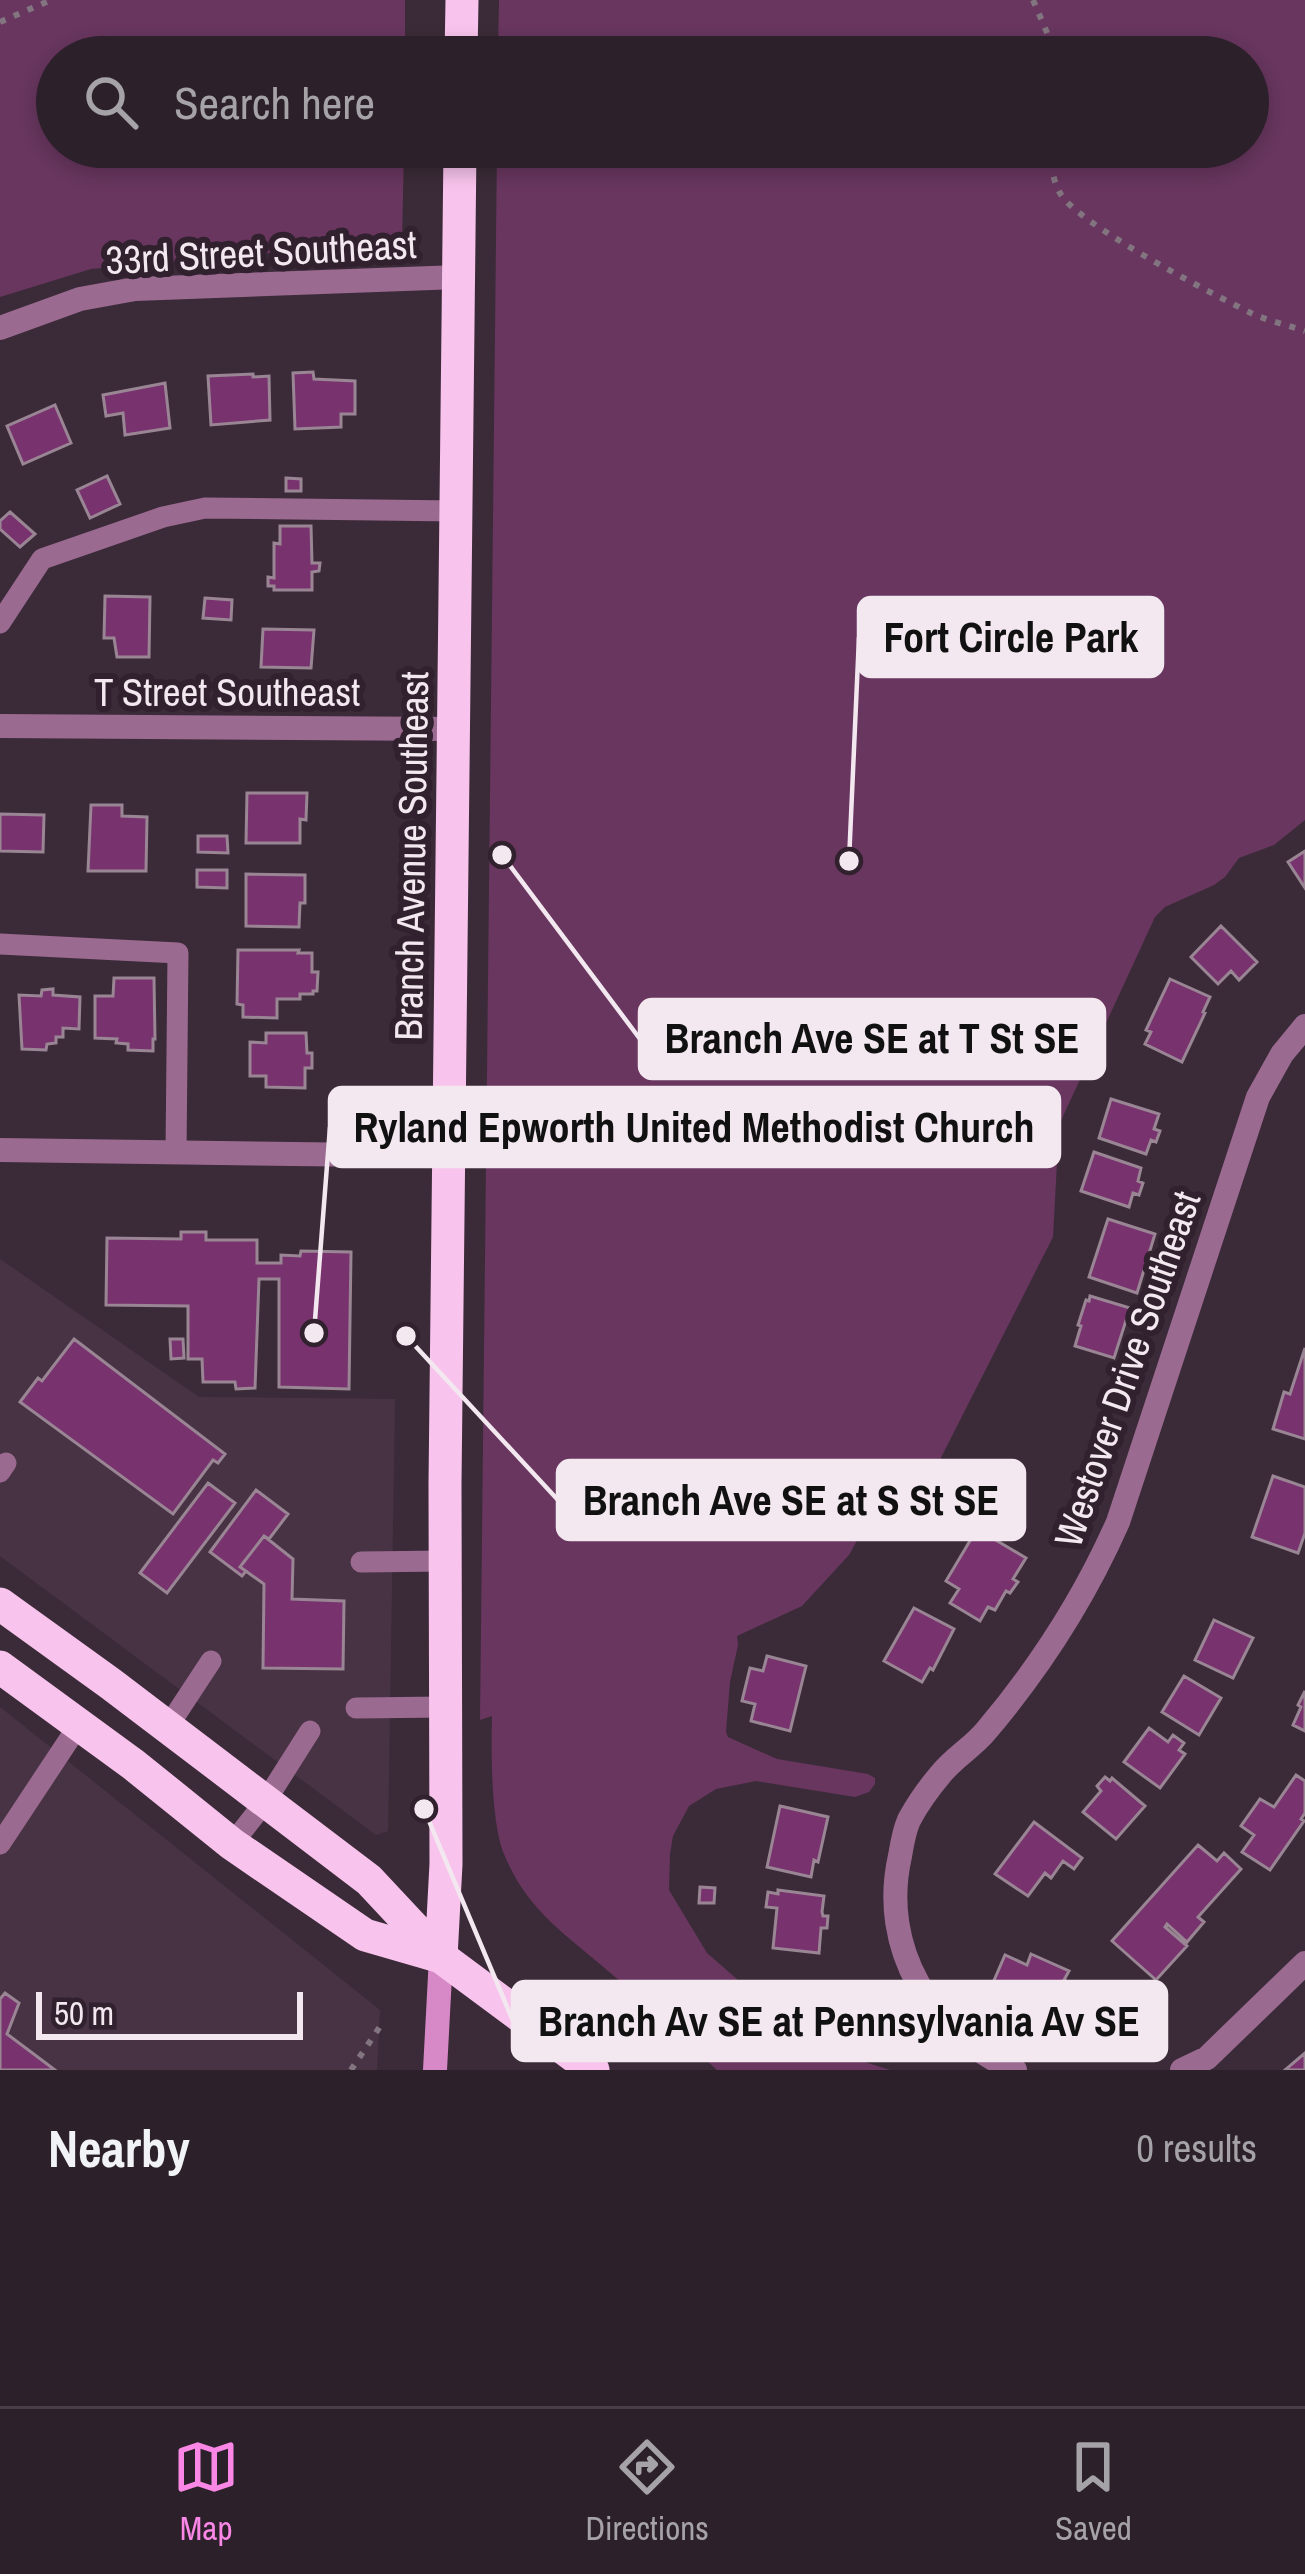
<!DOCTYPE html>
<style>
:root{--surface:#2c202a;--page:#382d36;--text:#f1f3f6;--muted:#a6a3a8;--line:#483e47;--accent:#fa87e6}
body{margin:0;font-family:"Archivo Narrow",sans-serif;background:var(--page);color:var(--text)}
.scale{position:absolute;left:36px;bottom:30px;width:267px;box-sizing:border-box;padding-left:12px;border:6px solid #f3e8f0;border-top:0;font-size:33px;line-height:42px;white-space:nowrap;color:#f3e8f0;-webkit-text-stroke:9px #31212e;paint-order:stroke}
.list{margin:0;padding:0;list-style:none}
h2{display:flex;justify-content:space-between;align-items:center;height:156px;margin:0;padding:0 48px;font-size:51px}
h2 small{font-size:39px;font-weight:400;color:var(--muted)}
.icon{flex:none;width:66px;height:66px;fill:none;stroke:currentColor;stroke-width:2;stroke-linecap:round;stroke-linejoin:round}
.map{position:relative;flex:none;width:1305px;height:2070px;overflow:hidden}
.search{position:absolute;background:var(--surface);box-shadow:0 6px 18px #0003;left:36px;right:36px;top:36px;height:132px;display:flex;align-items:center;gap:30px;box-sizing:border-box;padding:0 42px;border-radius:66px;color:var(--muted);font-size:45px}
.sheet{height:336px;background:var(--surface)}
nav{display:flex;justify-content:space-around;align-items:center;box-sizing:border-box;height:168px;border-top:3px solid var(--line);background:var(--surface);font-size:33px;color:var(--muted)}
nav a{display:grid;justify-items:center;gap:6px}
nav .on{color:var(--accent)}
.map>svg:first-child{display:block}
</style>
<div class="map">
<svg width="1305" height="2070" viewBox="0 0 1305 2070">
<rect width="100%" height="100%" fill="#3b2b38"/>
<path fill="#483344" d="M0,1259L199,1397L395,1399L388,1831L376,1835L0,1556Z
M0,1707L380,2010L377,2070H0Z"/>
<path fill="#68365f" d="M0,0H405V57H57V147H404L402,241L91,269L0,297Z
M499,0H1305V820L1274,845L1239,858L1225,877L1214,885L1165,907L1155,917L1059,1125L1053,1237L921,1497L897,1490L861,1533L849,1555L802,1606L737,1636L738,1645L730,1682L726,1732L728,1737L777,1759L868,1774L875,1778V1784L869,1792L855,1797L756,1781L716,1789L689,1806L673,1836L670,1854L669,1890L707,1953L761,2000L827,2050L890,2070H717C680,2037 645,2002 607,1970C565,1934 526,1909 504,1854C491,1822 491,1752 492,1716L480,1720L497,147H1248V57H498Z"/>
<path fill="#78326d" stroke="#998594" stroke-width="3" d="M313,372L314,379L355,381V414H341V427L295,429L293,373Z
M253,374V377L269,376L270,420L211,425L208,376Z
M165,383L170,428L125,435L123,413L106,416L103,395Z
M55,405L71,443L23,464L7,426Z
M107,476L120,504L90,518L77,490Z
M286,478L301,479V491H286Z
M10,512L35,534L20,547L0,529V521Z
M280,526H311L312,563H320L319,571L312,572V590H274V586H268V577L274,578V543L280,544Z
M105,596L150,597L149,657H117L114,638H104Z
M205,598L232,600L231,620L203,618Z
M263,629L314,630L311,668L261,667Z
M247,793H307L306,820L300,819V843H246Z
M91,805H122V816L147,817L146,871H88Z
M0,814L44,815L43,852L0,851Z
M198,836H227L228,853L198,852Z
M1305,851V888L1288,862Z
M197,870H227V888L197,887Z
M246,874L305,875V903H300L299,927L246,926Z
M1221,926L1257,962L1239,980L1231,971L1218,984L1191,957Z
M238,950H299L298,953H312V972H318L317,991H313V994H300V999H277V1018L243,1017V1005L237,1004Z
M114,978H154L155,1039H153V1051L128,1050V1044L116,1043L117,1039L95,1038V996H113Z
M1170,979L1210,997L1203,1012L1205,1013L1182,1062L1145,1044L1151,1032L1146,1030Z
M53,989V995L80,997L79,1029L63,1028V1037H56V1043L47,1044L46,1050L22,1049L19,995L41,996L42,990Z
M266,1033H306L307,1053H312V1068H305V1088L266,1087V1076H250V1042L266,1043Z
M1111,1099L1159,1114L1154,1129L1160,1131L1156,1142L1151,1140L1146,1154L1099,1138Z
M1094,1152L1141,1168L1138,1181L1143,1183L1139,1195L1133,1193L1129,1207L1081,1191Z
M1108,1219L1155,1234L1137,1293L1089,1277Z
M181,1232H206V1240H257V1263H281V1255L300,1256L301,1251L351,1252L349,1389L279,1387V1279H259L255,1388L236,1389L235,1382H203L202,1359H188V1306L106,1305L107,1238L181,1239Z
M1090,1296L1130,1308L1114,1358L1075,1346L1081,1326L1078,1325L1086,1300L1089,1301Z
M74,1339L225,1454L218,1463L213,1460L173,1514L20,1402L38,1378L42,1381Z
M170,1339H183L184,1358L171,1359Z
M1305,1348V1439L1273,1429L1284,1392L1290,1394Z
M1273,1476L1305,1487V1533L1298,1553L1252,1537Z
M208,1483L235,1503L167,1593L140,1573Z
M256,1490L288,1514L269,1539L264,1536L240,1567L246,1571L242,1576L210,1552Z
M977,1529L1026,1558L1013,1579L1018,1582L1010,1593L1006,1591L995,1610L988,1607L980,1621L950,1603L959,1589L946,1581Z
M264,1536L293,1559L292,1599L344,1601L343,1669L263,1668L264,1584L240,1567Z
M914,1608L954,1629L933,1670L930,1668L922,1682L884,1661Z
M1214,1620L1253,1638L1233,1678L1195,1660Z
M767,1656L806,1666L790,1731L751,1721L755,1704L742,1701L750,1668L763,1671Z
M1184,1676L1221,1698L1199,1735L1162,1712Z
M1305,1691V1731L1293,1725L1301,1707L1298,1705Z
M1149,1728L1168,1742L1173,1735L1184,1743L1179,1750L1185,1754L1160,1788L1124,1762Z
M1296,1775L1305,1781V1813L1301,1819L1304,1821L1270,1870L1242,1852L1254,1835L1241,1826L1260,1799L1274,1807Z
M1105,1777L1110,1781L1112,1778L1145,1806L1116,1839L1083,1812L1101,1791L1097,1786Z
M780,1806L828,1817L818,1862L814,1860L811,1877L767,1867Z
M1034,1822L1082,1858L1074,1869L1063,1861L1051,1878L1045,1873L1028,1896L995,1874Z
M1198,1845L1217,1861L1224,1853L1241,1869L1198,1917L1204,1922L1187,1942L1167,1924L1165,1927L1187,1946L1156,1980L1112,1941Z
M700,1887L715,1888L714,1903H699Z
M778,1890L824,1896L822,1912L823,1916H828L827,1928H821L819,1953L773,1948L777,1908L766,1907L768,1892L778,1894Z
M1031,1954L1069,1971L1064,1980L1085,1990L1067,2029L1053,2022L1050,2027L1007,2007L1009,2002L989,1992L1005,1955L1027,1965Z
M5,1993L19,2003L7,2034L55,2070H0V1999Z
M1305,2053V2070H1285Z"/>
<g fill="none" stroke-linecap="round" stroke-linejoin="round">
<path stroke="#837580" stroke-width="6" stroke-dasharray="6 9" stroke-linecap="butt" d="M1033,0L1054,49V57
M0,22L51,0
M1050,147C1051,163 1052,179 1060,193C1077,224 1214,295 1251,313C1268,321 1287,325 1305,331
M351,2070L381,2025"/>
<path stroke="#9b6a91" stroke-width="21" d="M0,623L42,559L163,517L205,508L457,511
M0,944L178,953L176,1153
M0,1472L6,1463
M361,1562L445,1561
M356,1708L445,1707
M167,1728L211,1661
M0,1844L78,1726
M232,1844L265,1802L310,1731"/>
<path stroke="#9b6a91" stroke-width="24" d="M0,328L80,299L135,289L459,277
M0,726L454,729
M0,1150L449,1156
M1015,2070C931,2033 879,1948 900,1856C902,1844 904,1831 909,1820C917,1805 929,1788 940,1775C953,1758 973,1747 986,1731C1041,1666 1084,1599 1118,1522L1258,1097L1282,1054L1305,1026
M1182,2070L1207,2058L1305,1963"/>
<path stroke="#d688c7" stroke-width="24" d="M435,2070L441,1957"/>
<path stroke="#f8c3ec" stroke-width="33" d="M461,57L462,0
M0,1604L111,1684L369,1880L441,1957L593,2070
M0,1667L134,1765L232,1844L365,1935L441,1957
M441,1957L446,1864L445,1484L460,147"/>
</g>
<g text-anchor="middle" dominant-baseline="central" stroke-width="12" stroke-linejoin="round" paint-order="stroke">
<g font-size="39" fill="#f3e8f0" stroke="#31212e">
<text transform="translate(261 252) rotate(-3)">33rd Street Southeast</text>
<text x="227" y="692">T Street Southeast</text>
<text transform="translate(411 856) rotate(-89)">Branch Avenue Southeast</text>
<text transform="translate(1127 1369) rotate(-71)">Westover Drive Southeast</text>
</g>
</g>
<path fill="none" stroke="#f3e8f0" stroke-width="4.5" d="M849 861L859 637M502 855L640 1039M314 1333L330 1127M406 1336L558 1500M424 1809L513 2021"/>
<g fill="#f3e8f0" stroke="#31212e" stroke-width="4.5">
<circle cx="849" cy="861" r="12"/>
<circle cx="502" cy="855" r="12"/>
<circle cx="314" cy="1333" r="12"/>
<circle cx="406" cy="1336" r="12"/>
<circle cx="424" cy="1809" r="12"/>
</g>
<g fill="#f3e8f0" stroke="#f3e8f0" stroke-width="4.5">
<rect x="859" y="598" width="303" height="78" rx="12"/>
<rect x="640" y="1000" width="464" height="78" rx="12"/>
<rect x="330" y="1088" width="729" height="78" rx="12"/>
<rect x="558" y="1461" width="466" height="78" rx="12"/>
<rect x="513" y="1982" width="653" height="78" rx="12"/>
</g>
<g font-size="42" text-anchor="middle" font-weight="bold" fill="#111">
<text x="1011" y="652">Fort Circle Park</text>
<text x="872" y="1053">Branch Ave SE at T St SE</text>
<text x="694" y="1142">Ryland Epworth United Methodist Church</text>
<text x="791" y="1515">Branch Ave SE at S St SE</text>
<text x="839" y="2036">Branch Av SE at Pennsylvania Av SE</text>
</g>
</svg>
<div class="scale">50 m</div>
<div class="search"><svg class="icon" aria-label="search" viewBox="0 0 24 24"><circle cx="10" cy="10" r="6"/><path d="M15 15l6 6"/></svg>Search here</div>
</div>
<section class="sheet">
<h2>Nearby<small>0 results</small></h2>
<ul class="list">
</ul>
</section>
<nav>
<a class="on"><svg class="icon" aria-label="map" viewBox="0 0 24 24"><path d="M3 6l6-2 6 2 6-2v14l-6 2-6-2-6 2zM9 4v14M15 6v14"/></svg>Map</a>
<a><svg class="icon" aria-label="directions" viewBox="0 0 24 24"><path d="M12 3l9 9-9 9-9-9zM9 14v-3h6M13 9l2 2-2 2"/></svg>Directions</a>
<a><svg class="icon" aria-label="saved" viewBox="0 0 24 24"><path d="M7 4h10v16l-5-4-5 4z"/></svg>Saved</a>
</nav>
